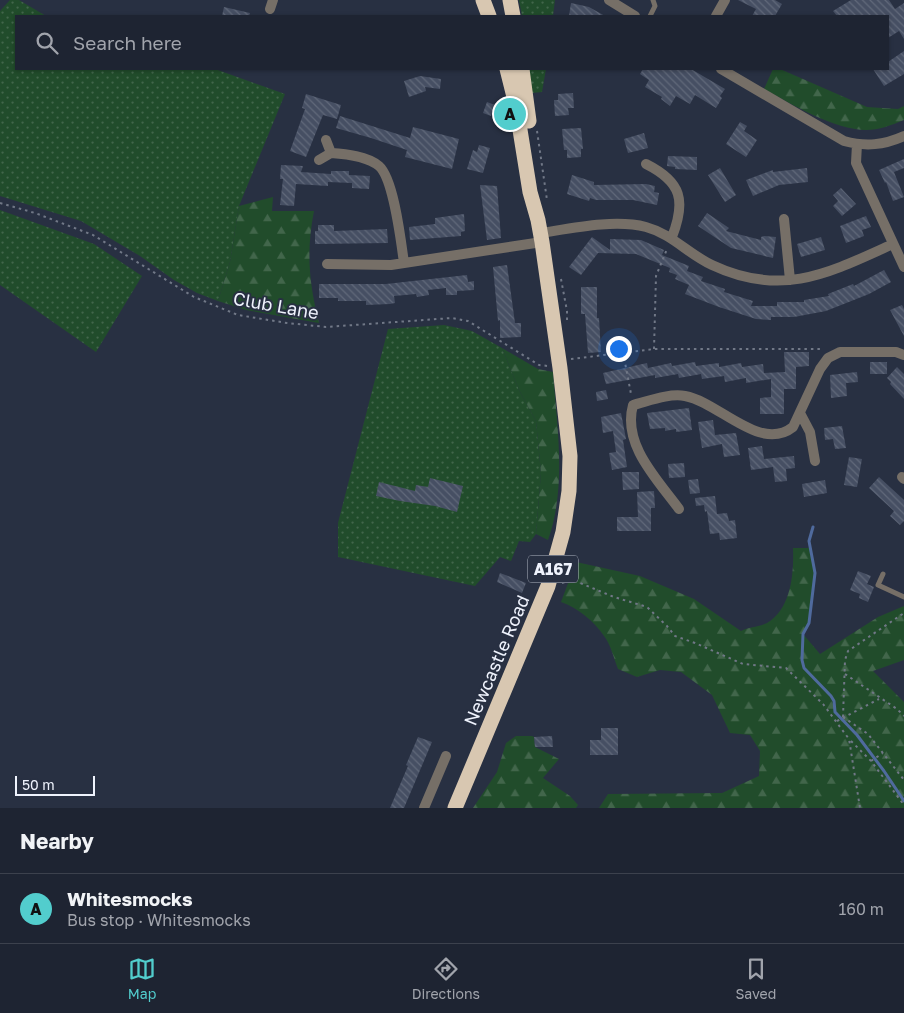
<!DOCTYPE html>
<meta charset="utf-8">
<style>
:root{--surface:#1e2432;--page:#262c3a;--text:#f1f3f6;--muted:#a1a4ac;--line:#3c414d;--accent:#52cdcd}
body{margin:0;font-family:"Golos Text",sans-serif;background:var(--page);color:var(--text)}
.scale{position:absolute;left:15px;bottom:12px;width:80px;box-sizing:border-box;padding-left:5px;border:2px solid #eff3fd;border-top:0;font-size:14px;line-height:18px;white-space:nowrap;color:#eff3fd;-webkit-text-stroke:4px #283042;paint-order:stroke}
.you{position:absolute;left:618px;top:348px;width:18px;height:18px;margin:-12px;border:4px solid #fff;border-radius:50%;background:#1a73e8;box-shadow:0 0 0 8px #1a73e833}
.badge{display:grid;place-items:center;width:32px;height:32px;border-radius:50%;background:var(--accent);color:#111;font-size:16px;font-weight:700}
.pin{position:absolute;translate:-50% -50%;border:2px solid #fff;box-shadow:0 1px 5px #0006}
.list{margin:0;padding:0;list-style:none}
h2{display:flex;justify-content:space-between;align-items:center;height:65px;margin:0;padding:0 20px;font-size:21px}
h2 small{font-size:16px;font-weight:400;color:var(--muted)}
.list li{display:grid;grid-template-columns:32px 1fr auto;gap:15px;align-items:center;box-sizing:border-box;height:70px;padding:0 20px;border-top:1px solid var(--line)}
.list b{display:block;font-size:19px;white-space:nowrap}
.list p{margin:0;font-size:16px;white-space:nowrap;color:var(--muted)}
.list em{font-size:16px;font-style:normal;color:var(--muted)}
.icon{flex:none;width:28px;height:28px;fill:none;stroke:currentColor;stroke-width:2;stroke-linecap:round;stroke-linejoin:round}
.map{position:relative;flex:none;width:904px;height:808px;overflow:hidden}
.search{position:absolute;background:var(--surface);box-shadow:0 1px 4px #0004;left:15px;right:15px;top:15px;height:55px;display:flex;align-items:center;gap:12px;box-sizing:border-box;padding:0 18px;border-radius:0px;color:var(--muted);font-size:19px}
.sheet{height:135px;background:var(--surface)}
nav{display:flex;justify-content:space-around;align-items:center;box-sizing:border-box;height:70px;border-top:1px solid var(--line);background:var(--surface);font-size:14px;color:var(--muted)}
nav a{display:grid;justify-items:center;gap:2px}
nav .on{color:var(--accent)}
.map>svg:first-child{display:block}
</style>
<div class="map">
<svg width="904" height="808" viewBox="0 0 904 808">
<defs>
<pattern id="grass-dots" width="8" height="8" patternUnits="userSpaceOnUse" patternTransform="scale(1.25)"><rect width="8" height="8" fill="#214c2b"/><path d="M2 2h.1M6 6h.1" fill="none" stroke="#42664b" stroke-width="1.8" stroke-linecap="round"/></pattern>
<pattern id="forest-firs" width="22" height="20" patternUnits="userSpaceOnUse" patternTransform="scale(1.25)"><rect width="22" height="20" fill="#214c2b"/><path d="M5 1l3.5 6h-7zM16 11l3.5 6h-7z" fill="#42664b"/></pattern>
<pattern id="building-back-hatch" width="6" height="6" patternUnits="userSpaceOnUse" patternTransform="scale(1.25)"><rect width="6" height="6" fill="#464f63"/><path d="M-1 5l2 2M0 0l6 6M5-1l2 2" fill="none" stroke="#61697a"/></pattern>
</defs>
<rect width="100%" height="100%" fill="#283042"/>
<path fill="url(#grass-dots)" d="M10,0H19L46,16H16V69H215L285,94L239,206L230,262L218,301L197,293L174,280L140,256L81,221L0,196V11Z
M519,0H555L553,16H522Z
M529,69H546L542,92L532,93Z
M0,210L94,244L142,276L96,352L0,285Z
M444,325L472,331L502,348L519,390L536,421L541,473L536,534L530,542L519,541L511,561L500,557L475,586L338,557V523L388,329Z"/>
<path fill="url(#forest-firs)" d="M773,69H780L867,107L898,109L904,106V120C892,125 879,130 866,130C835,130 791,104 764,89Z
M273,197L272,211H314C306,252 309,283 319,323L246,310L218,301L230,262L239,206Z
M502,348L538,369L553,372C557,427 567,487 548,540L536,534L541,473L536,421L519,390Z
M793,548H811L815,573L809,623L803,634L820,654L878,617L904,606V660L873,671L904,702V808H599L608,794L722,793L759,776L760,751L750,735L730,733L712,695L681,672L660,670L637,677L618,669C614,659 611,645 604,636C594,621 578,608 561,602L576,562L640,576L694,599L741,631C749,627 759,627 767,623C791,609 794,574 793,548Z
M516,736H532L534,737L535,747L559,759L543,778L570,796L578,805L576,808H473L497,772L506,743Z"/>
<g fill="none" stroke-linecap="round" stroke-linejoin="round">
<path stroke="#4f6a9d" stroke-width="3" d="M813,527L809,541L815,573L809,623L803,634L802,660L804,668L831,696L834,701L835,712L857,735L884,771L904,801"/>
</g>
<path fill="url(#building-back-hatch)" d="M738,0H775L782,4L775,16H752L756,9Z
M851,0H889L895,9L904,3V39L899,31L888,38V16H837L833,11Z
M571,3L589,7L605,16H569Z
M224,7L250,13L249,16H222Z
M904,51V74L884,86L873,69H888V62Z
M643,69H691L725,89L720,96L722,98L716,108L695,95L690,104L676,96L670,106L661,99L662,97L645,87L649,80L640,74Z
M420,76L441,79L440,89L425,87L426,91L409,97L404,81Z
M573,93L574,108H568L569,115L555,116L554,100H558V94Z
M306,94L341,105L337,119L323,115L306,157L290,151L305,109L302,108Z
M487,102L495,105L491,116L483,113Z
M340,116L410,138L413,127L459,139L452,169L405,157L407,150L371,138L336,128Z
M740,122L747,126L744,131L757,140L746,157L726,144Z
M581,128L583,149H581V157L567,158V150H564L562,129Z
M644,133L648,148L628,153L624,139Z
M479,145L490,148L483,173L467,169L473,150L477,152Z
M668,156L697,157V170L675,169V167L667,166Z
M904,159V168L894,172L904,197L893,201L886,182L885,183L879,170Z
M281,165L303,166L301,172L331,174V171H349V175L370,176L369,189L352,188V183L328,182V186L296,184L294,206L280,205L283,179H280Z
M720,168L736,195L725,202L708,175Z
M807,168L808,182L779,185L753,196L746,180L773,170V172Z
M572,175L594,182V185L646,184L655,186L654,192L659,193L657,205L633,200H596L590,198L589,201L567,194Z
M480,185L497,186L501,238L487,240Z
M841,188L856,204L842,216L833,206L838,201L833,195Z
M707,213L729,228L726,231L761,240V237L764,236L776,237L773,258L731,248L698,226Z
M464,214L465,231L461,232V236L410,240L409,227L435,224V218Z
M866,216L871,227L862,230L864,236L846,243L840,226Z
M318,225H334V231L387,229L388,243L315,244V231H318Z
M592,237L610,250V239L641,240L664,250L662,255L689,266L687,271L703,277L701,281L725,289L724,292L753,301L751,306H777V302H804V300L829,296L828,294L853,284L854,286L884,270L891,282L869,294L826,311L794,317H771V320L756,319L719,307L685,294L689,285L675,279L677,275L669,272L670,268L636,254L598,253L581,275L569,267Z
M821,237L825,250L801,257L797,244Z
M507,265L515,323H521V337L500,338V320L498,321L493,267Z
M467,275L468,282L474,281V290L457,291V295H446V288L428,290L429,295L417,297L416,294L394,296L395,303L390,304L366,305V301H338V298H319V284H386Z
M581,287H597V318H599L601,352L588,353L585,314H581Z
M902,305L904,309V336L890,310Z
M784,352H809V366L796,367V389H784V414H760V398L771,397V379L746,383V378L725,382L724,376L702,379L701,374L679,378L678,374L655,378V375L606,384L603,373L647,363L648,368L671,363L672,366L695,362L696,366L719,363V367L741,363L742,367L763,364L764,373L785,372Z
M870,362H887V374H870Z
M897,367L904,374V399L890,384L891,382L887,378Z
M857,372L858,382L846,383L847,396L831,398L830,375Z
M606,390L608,399L597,401L596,392Z
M689,408L692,430L676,432V429L665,431V428L650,429L647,413Z
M621,413L626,439L623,440L627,467L612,470L609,453L616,452L613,431L603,433L601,417Z
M713,420L715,435L736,433L740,455L724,457L722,444L702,448L698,422Z
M842,426L846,448L835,449L833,439L825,440L824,428Z
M762,446L764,459L794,456L795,468L786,469L787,481L775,482L773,467L751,470L748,448Z
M849,457L862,459L857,487L844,485Z
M684,463L685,477L669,478L668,464Z
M622,472H639V489L623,490Z
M879,477L904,500V521L900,525L890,516L894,511L869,488Z
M430,478L463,486L457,512L435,506L400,501L376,496L379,482L415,491L416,485L428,487Z
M698,479L700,493L690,494L688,480Z
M825,480L827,493L804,497L802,484Z
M654,491L655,508H651V531H617V517H638L637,492Z
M715,496L717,514L727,513L729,521L735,520L737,538L720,540L719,533L710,534L707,511L705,512L704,505L696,506L695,498Z
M858,571L871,576L867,584L874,587L868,602L859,598L860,594L850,590Z
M500,573L526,583L522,593L497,582Z
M601,728H618V755H590V740H601Z
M552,736L553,747H535L534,737Z
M418,737L432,742L404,808H390L408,766L406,765Z"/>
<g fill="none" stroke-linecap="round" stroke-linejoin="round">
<path stroke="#717887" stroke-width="2" stroke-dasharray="2.5 4" stroke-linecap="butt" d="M537,131L547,200
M0,203L35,213L93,235L194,297L238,315L287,323L326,327L452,318L468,321L539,365L548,366
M561,279L567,311V321
M654,349L656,276L667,249
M623,352L631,394
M571,359L654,349H823
M562,583L573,580L614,597L647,607L667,626L675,636L695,643L743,664L786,668L823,704L849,739L860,808
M845,674L897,709L904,716
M843,717L845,660L848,651L904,613
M843,717L868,734L904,780
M837,721L879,699
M851,741L871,761L904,805
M871,761L883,753"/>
<path stroke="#766f67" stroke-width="5" d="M650,16L655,6L653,0
M883,574L878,585L904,597"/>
<path stroke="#766f67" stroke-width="10" d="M609,0L635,16
M270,9L273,0
M716,16L725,0
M721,69L844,141C866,147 884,145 904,136
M326,140L331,153C346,154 367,156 379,166C394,179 401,242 404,263
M857,144L856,163L904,267
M319,160L331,153
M646,164C682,182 686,201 672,237
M784,219L790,280
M541,233C573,228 615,219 646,227C672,234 688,254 712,265C782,298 829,273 893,244
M327,264L391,265L542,242
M800,413L810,432L815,461
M902,477L904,479
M679,509C658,480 622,445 633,405C649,401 669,393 685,396C719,402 760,453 793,427L820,369L828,358L840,352H896L904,355
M424,808L446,756"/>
<path stroke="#d8c7b1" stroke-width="15" d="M483,0L489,16
M510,0L513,16
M522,69L529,121
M455,808L548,586L563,532L569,491L570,456L560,368L542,242L538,220L530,192L516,105L507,69"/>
</g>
<g text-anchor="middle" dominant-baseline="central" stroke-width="4" stroke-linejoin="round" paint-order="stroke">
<rect fill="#283042" stroke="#b3b8c5" stroke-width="1" x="528" y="555.5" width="50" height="27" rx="4"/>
<g font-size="16" font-weight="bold" fill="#eff3fd">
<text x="553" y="569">A167</text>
</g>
<g font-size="18" fill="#eff3fd" stroke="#283042">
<text transform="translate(276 305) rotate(10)">Club Lane</text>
<text transform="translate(496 660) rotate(-67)">Newcastle Road</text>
</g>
</g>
</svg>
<div class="scale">50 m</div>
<div class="you"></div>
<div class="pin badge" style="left:510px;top:114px">A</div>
<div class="search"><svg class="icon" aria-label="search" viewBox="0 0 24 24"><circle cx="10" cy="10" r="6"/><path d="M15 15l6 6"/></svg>Search here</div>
</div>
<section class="sheet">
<h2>Nearby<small></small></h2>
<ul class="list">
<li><span class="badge">A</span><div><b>Whitesmocks</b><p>Bus stop · Whitesmocks</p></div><em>160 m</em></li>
</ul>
</section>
<nav>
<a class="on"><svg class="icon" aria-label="map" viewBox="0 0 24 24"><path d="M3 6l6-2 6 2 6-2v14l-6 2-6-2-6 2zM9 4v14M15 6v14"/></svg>Map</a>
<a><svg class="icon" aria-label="directions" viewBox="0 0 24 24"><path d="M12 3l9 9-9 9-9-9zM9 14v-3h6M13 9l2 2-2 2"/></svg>Directions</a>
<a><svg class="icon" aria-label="saved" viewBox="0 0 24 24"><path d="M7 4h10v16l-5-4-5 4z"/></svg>Saved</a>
</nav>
